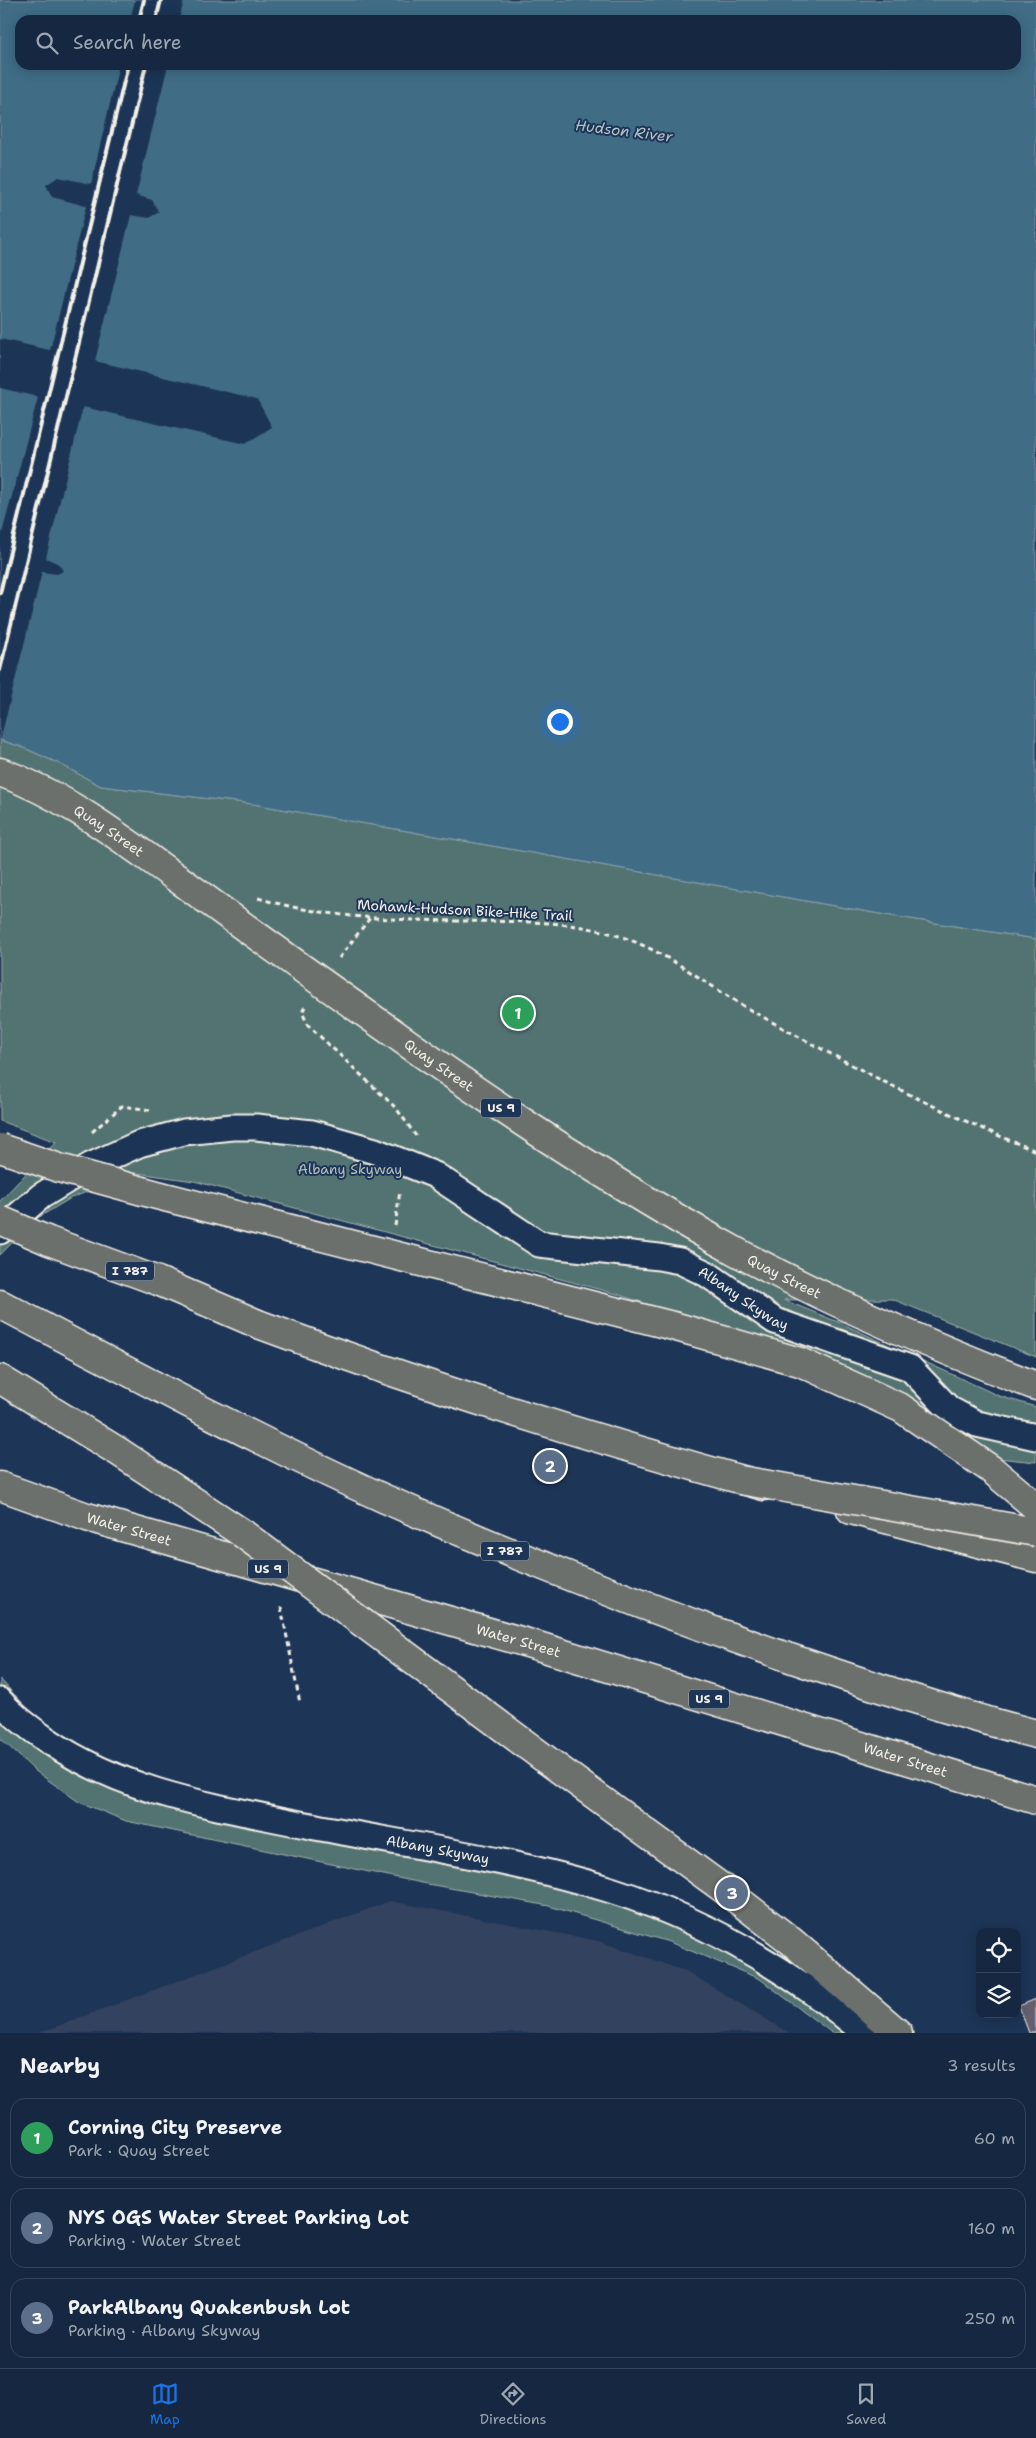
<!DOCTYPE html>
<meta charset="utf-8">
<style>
:root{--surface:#162841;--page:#1f3048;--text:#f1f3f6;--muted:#9ea6b1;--line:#35445a;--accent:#1a73e8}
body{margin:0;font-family:"Shantell Sans",sans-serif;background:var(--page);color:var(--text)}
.controls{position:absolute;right:15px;bottom:15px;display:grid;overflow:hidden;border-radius:10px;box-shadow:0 2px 12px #0003}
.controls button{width:45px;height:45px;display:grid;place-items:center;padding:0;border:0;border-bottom:1px solid var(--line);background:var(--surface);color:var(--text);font:25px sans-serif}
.you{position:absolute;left:559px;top:721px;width:18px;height:18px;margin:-12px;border:4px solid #fff;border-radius:50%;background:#1a73e8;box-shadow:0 0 0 8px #1a73e833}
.badge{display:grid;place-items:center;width:32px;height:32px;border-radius:50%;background:var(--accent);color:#fff;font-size:16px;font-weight:700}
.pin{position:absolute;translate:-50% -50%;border:2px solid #fff;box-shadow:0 1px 5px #0006}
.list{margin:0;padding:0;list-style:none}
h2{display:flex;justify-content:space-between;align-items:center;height:65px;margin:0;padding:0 20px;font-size:21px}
h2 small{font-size:16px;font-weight:400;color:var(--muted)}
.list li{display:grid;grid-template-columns:32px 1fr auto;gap:15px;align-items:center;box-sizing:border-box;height:80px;margin:0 10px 10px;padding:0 10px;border:1px solid var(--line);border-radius:15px}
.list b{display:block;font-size:19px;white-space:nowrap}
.list p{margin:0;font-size:16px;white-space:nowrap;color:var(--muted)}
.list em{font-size:16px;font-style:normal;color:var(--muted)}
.icon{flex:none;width:28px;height:28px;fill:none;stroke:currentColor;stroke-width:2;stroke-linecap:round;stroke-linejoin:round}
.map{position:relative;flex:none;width:1036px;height:2033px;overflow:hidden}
.search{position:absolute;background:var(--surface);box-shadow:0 2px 12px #0003;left:15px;right:15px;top:15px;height:55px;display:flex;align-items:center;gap:12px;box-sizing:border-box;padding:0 18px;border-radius:15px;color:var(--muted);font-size:19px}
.sheet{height:335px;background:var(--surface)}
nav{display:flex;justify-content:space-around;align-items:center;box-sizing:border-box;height:70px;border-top:1px solid var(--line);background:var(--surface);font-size:14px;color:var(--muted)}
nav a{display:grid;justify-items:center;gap:2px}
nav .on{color:var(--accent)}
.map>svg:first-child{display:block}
</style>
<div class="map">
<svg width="1036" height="2033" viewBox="0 0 1036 2033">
<rect width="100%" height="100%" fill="#1d3557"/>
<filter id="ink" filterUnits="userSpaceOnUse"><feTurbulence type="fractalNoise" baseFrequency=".02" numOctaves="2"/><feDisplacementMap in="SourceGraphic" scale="10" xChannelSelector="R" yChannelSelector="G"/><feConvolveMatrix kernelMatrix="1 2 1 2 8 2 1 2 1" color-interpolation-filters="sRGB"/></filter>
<g filter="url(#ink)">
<path fill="#33425e" d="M390,1901L599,1941L688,1972L789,2033H39Z"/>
<path fill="#537372" stroke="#a4b2ad" d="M0,740L22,747L60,764L101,786L253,804L886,915L1036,939V1357L892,1299L784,1300L843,1324L999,1396L1036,1407V1462L997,1458L787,1352L620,1295L194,1181L137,1173L71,1198L36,1219L0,1255V1201L56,1142L0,1121Z
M0,1679L28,1709L66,1740L112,1769L699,1915L819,1978L883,2033H832L760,1979L669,1942L549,1906L422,1883L126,1821L79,1802L34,1770L0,1738Z"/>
<path fill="#416c86" stroke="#89a1ad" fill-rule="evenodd" d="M0,0H1036V939L886,915L253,804L101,786L60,764L22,747L0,740ZM20,20H1016V65H20Z"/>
<path fill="#1d3557" d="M135,0H184L179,20H130Z
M119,65H168L136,195L152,200L159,212L149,218L131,215L95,361L257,399L272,427L245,444L83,407L46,558L59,564L63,571L57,574L42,572L0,741V541L38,397L0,388V339L50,350L86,206L52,197L46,185L58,177L91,184Z"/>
<path fill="#656170" stroke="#f4f1e8" d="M1036,1999V2033H1029L1019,2006Z"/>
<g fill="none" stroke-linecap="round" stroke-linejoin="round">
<g stroke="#f4f1e8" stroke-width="29">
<g id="pedestrian">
<path id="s1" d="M0,1231L41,1196L90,1166L139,1144L184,1132L232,1127H256L312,1133L375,1151L435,1175L539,1244L659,1257L680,1261L707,1274L775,1321L910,1368L949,1409L977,1424L1036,1437"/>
<path id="s2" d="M0,1701C13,1716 31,1729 47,1740C127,1794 213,1806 306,1825C408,1845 512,1859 611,1890C705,1920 790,1970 865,2033"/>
</g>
</g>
<g stroke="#f4f1e8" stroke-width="31">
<g id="primary">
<path id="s3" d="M0,772C67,796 123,840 181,881C250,931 319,981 389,1030C501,1110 616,1186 737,1252C833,1304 934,1347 1036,1386"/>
<path id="s4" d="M0,1486L87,1517L538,1646L1036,1800"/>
</g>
</g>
<g stroke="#f4f1e8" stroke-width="31">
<path id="motorway" d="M0,1304C127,1371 253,1439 383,1498C518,1558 654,1611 793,1659C873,1686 954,1713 1036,1734
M258,1324C424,1386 593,1439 764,1486
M0,1379L119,1452L242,1533
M851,1510L1036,1558
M548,1761L721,1887L791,1941L898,2033"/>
</g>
<path stroke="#f4f1e8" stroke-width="3" stroke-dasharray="5 4" stroke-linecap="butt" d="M258,898C324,918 393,920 461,921C514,922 568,919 619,936C669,952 709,987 754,1012C846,1063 938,1112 1036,1151
M339,958L370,918
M305,1007L302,1012L308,1025L396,1108L416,1136
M92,1132L122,1106L151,1110
M395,1226L400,1191
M281,1607L300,1703"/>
<use href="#pedestrian" stroke="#1d3557" stroke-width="25"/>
<use href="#primary" stroke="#6c706d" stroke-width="28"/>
<use href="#motorway" stroke="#6c706d" stroke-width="28"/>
<path stroke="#f4f1e8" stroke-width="4" d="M139,20L144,0
M156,20L161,0
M0,593L128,65
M0,670L146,65"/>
<g stroke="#f4f1e8" stroke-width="31" stroke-linecap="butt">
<path id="motorway-bridge" d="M0,1148L59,1168L157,1195L673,1326L800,1362L901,1408L992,1470L1036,1507
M0,1220L49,1241L158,1281L258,1324
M740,1480L1036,1532
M242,1533L548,1761"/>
</g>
<use href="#motorway-bridge" stroke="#6c706d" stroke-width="28"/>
</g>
</g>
<g text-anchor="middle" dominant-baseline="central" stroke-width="4" stroke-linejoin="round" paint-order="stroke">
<g fill="#1d3557" stroke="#b4b9bc" stroke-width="1">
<rect x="481" y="1098.5" width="40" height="19" rx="4"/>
<rect x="106" y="1261.5" width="48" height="19" rx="4"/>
<rect x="481" y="1541.5" width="48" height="19" rx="4"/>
<rect x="248" y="1559.5" width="40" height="19" rx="4"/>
<rect x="689" y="1689.5" width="40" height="19" rx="4"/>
</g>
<g font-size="12" font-weight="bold" fill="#f4f1e8">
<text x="501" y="1108">US 9</text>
<text x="130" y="1271">I 787</text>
<text x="505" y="1551">I 787</text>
<text x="268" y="1569">US 9</text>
<text x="709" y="1699">US 9</text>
</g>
<g font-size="14" fill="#f4f1e8" stroke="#1d3557">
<text stroke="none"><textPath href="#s3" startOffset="124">Quay Street</textPath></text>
<text transform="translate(465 910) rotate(3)">Mohawk-Hudson Bike-Hike Trail</text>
<text stroke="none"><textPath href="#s3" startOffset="529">Quay Street</textPath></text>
<text stroke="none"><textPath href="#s3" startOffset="934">Quay Street</textPath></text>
<text stroke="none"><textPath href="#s1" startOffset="811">Albany Skyway</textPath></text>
<text stroke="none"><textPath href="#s4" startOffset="136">Water Street</textPath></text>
<text stroke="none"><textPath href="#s4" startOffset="541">Water Street</textPath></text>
<text stroke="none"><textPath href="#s4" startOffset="946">Water Street</textPath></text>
<text stroke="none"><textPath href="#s2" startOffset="470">Albany Skyway</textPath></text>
</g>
<g font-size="14" fill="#b4bfb9" stroke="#1d3557">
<text x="350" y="1169">Albany Skyway</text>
</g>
<g font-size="15" font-style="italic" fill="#b5c2c6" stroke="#1d3557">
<text transform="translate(624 131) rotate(7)">Hudson River</text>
</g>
</g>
</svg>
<div class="controls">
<button><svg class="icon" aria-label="locate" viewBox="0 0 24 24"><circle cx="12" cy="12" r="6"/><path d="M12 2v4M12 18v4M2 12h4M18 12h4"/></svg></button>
<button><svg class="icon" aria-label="layers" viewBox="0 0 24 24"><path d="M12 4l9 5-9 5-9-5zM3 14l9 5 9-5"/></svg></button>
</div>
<div class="you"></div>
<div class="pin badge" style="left:518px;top:1013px;background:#2e9e5b">1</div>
<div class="pin badge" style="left:550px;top:1466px;background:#5c6f8a">2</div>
<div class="pin badge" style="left:732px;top:1893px;background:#5c6f8a">3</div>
<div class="search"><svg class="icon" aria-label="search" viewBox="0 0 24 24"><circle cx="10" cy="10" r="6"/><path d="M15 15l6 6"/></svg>Search here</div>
</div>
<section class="sheet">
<h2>Nearby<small>3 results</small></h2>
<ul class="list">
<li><span class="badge" style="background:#2e9e5b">1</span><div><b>Corning City Preserve</b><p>Park · Quay Street</p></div><em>60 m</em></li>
<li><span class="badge" style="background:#5c6f8a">2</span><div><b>NYS OGS Water Street Parking Lot</b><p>Parking · Water Street</p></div><em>160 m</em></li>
<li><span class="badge" style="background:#5c6f8a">3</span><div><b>ParkAlbany Quakenbush Lot</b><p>Parking · Albany Skyway</p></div><em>250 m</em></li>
</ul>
</section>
<nav>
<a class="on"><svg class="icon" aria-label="map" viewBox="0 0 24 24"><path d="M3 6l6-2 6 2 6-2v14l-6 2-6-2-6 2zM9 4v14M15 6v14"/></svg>Map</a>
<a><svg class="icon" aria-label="directions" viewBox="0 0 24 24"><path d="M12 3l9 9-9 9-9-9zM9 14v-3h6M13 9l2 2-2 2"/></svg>Directions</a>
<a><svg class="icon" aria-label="saved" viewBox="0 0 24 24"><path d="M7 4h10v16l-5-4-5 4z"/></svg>Saved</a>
</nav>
